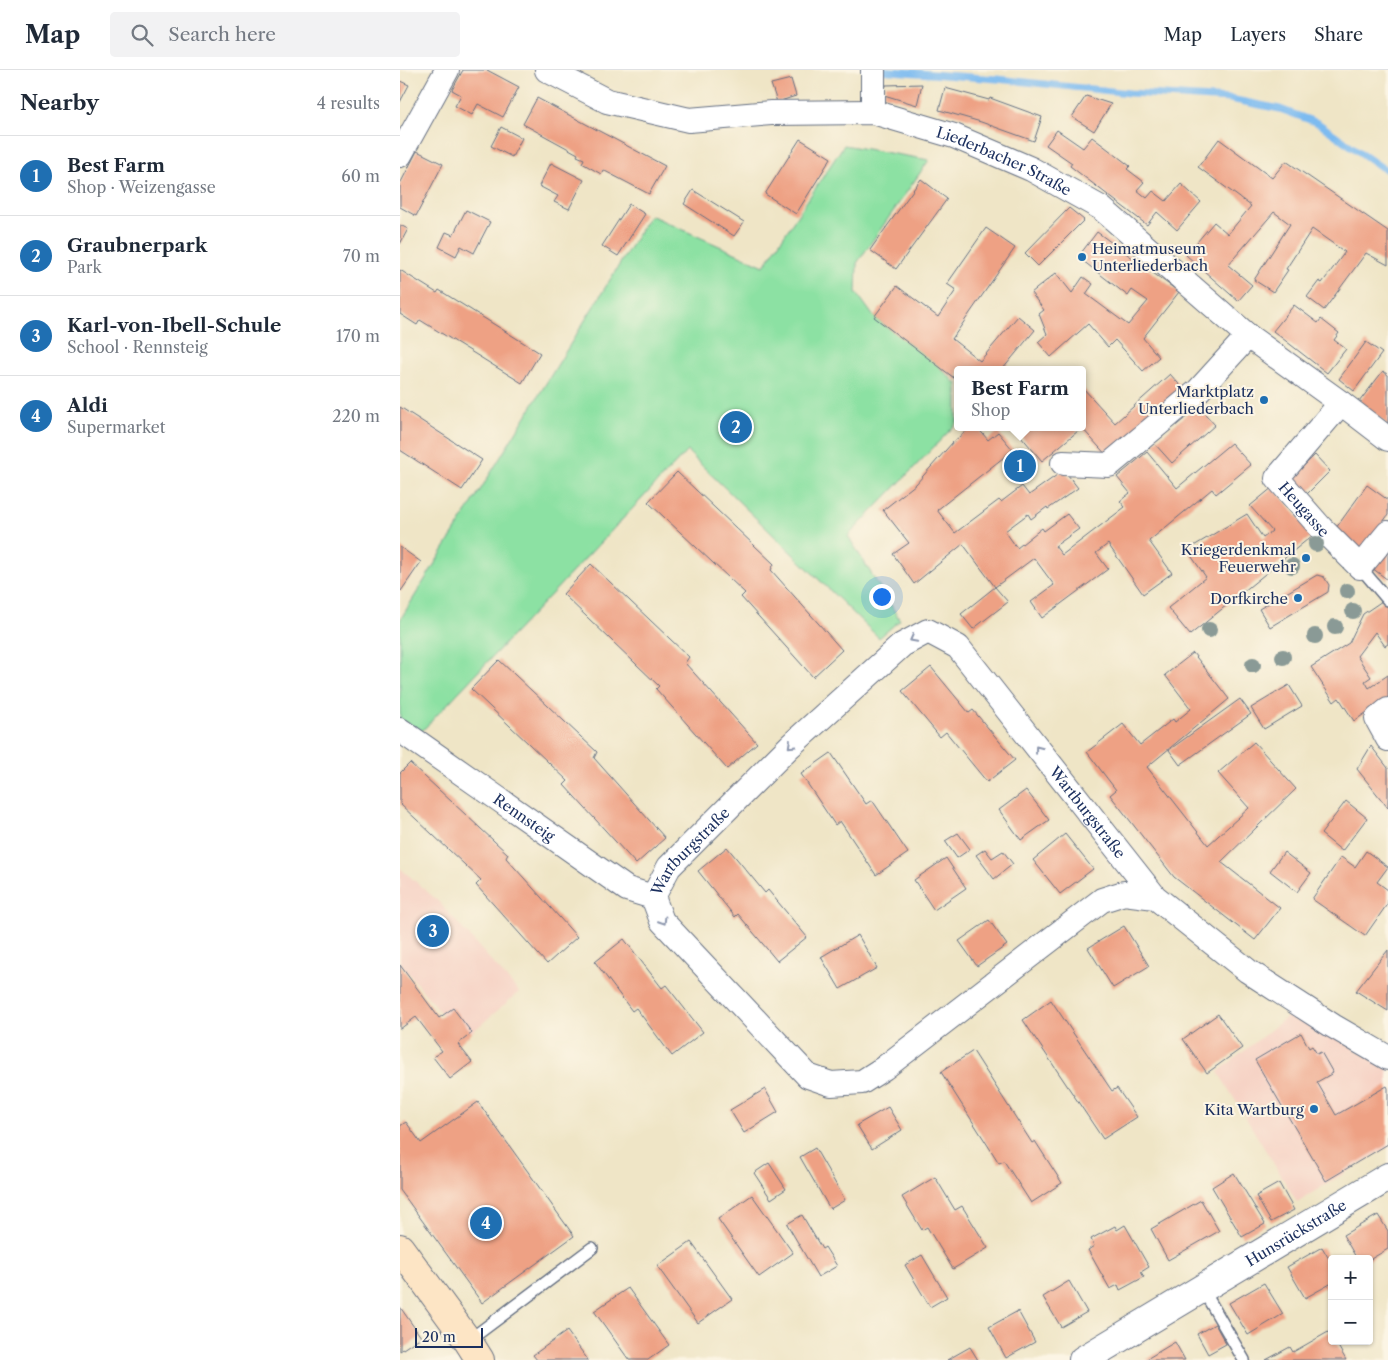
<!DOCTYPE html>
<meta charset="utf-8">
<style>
:root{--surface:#fff;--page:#f2f2f3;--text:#1f2937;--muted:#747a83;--line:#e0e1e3;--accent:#1f6fb2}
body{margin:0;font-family:"Libre Caslon Text",serif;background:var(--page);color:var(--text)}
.controls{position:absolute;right:15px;bottom:15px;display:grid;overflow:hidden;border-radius:5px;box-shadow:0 1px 4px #0004}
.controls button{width:45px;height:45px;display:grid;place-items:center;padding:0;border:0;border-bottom:1px solid var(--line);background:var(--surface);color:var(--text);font:25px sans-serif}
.scale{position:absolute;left:15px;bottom:12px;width:68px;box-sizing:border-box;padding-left:5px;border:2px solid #1b2f5e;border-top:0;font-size:14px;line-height:18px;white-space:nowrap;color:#1b2f5e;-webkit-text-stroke:4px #fcf5e5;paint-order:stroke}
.you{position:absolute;left:481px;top:526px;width:18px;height:18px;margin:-12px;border:4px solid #fff;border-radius:50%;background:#1a73e8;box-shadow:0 0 0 8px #1a73e833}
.badge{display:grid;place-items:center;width:32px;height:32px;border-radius:50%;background:var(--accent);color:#fff;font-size:16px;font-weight:700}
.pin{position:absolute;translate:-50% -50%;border:2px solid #fff;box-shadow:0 1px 5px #0006}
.popup{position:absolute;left:554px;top:296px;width:132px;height:65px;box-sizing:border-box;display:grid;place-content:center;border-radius:5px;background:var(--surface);filter:drop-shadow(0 1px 4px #0005);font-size:16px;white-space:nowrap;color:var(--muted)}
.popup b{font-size:19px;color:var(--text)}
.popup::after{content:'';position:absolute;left:50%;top:100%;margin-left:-10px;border:10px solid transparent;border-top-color:var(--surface)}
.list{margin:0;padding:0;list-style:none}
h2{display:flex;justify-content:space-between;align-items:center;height:65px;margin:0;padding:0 20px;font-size:21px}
h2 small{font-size:16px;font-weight:400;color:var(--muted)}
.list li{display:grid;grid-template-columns:32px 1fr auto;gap:15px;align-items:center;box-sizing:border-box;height:80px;padding:0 20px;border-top:1px solid var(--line)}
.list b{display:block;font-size:19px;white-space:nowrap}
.list p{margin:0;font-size:16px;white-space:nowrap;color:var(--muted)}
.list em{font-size:16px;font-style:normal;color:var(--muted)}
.icon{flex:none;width:28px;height:28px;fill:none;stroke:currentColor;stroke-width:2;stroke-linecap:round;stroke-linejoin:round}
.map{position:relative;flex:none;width:988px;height:1290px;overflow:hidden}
header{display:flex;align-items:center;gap:30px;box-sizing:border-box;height:70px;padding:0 25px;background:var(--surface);border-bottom:1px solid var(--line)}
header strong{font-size:24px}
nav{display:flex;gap:28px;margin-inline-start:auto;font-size:18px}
.search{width:350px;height:45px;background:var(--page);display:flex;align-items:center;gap:12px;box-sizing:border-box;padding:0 18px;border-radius:5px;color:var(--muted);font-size:19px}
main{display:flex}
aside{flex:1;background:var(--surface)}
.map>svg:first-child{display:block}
</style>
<header>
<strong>Map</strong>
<div class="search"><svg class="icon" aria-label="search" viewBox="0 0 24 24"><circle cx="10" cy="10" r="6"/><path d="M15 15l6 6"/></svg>Search here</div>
<nav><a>Map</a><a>Layers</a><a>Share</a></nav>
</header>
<main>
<aside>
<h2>Nearby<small>4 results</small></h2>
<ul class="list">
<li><span class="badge">1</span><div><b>Best Farm</b><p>Shop · Weizengasse</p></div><em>60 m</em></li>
<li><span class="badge">2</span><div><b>Graubnerpark</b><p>Park</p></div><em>70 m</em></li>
<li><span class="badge">3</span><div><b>Karl-von-Ibell-Schule</b><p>School · Rennsteig</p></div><em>170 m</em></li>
<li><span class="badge">4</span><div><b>Aldi</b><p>Supermarket</p></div><em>220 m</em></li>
</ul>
</aside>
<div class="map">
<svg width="988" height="1290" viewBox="0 0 988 1290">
<rect width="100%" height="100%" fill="#fcf5e5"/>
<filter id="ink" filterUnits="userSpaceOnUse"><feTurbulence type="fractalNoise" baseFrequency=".02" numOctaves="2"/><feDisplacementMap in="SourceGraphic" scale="10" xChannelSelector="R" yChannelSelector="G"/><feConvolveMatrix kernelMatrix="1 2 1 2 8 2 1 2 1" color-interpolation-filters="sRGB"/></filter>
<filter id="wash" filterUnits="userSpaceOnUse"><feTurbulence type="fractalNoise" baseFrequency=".0096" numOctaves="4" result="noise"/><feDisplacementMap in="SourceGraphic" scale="20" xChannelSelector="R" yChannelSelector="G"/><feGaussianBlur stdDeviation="1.12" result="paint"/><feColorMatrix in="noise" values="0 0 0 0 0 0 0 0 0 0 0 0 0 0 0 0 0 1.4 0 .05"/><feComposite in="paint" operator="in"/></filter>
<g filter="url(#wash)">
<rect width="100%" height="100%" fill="#efe5c6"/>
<path fill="#f6d2c4" d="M0,798L37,830L119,922L63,970L0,893Z
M893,942L988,999V1077L897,1132L818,1002Z"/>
<path fill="#8ce1a3" stroke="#548880" d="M444,75L529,90L457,193L456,222L474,247L534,292L557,314V353L448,466L500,550L479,568L287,381L21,662L0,649V550L250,145L364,196Z"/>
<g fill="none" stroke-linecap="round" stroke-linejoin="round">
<path stroke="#7dbbf0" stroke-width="7" d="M478,0L597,9L730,23L830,29L880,39L918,53L981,97L988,100"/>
</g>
<g id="blocks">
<path fill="#eea184" d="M63,0H87L119,17L103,47L78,34L72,45L55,36L61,25L52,20Z
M391,9L396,26L377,32L371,14Z
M0,11L9,15L0,32Z
M522,14L517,35L484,25L486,15Z
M545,18L589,30L590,28L642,47L634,71L581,52L539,40Z
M686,26L711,34L694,61L672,47Z
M137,28L265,96L249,124L203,100L201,104L182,93L184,89L177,86L178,84L123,54Z
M101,57L122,68L112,87L91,76Z
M657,60L683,78L692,67L730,96L727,99L744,112L737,120L747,128L753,121L766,131L781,114L801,132L777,160L757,142L747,155L670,96L672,93L646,75Z
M400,69L431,88L396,144L365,124Z
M819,69L872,108L886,91L988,161V195L966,183L924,240L907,227L919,211L922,213L945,182L912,159L886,199L888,200L873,222L854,210L890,154L874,142L828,195L852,215L838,231L786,185L814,152L828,164L851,136L798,97Z
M17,81L43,94L16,146L0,137V114Z
M151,93L184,110L169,139L154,132L158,126L139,116Z
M521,109L547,129L496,199L470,180Z
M293,120L344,152L334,166L284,134Z
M229,134L245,144L218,186L202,176Z
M669,138L684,150L638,196L625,183Z
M66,140L90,152L74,183L61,176L56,186L39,177L46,162L53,165Z
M0,155L8,159L0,174Z
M586,158L615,178L552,269L580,291L618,246L635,260L602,300H558V311L474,247L497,216L538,247L556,220L547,214Z
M697,162L779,222L743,268L759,287L743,301L715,270L708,277L688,254L651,287L638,272L647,264L639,244L644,240L631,223L656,203L672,223L683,207L693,214L686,224L728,255L748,231L732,220L728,226L678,187Z
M0,200L37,223L39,220L140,283L122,313L20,250L17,255L0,244Z
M894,235L918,253L921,249L939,263L934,270L946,279L927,303L873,261Z
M966,272L982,283L954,321L939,309Z
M983,301L988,305V355L959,332Z
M770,304L785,321L709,388L681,357L682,317L715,353Z
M797,335L815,355L772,393L754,373Z
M0,337L82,390L62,420L0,380Z
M571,357H577L588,370L598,362L613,380L537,440L555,463L599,430L601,432L622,416L629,425L664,400L678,418L648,439L647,437L631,449L628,444L605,461L617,478L642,458L644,461L667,444L679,459L655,476L662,485L725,437L720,431L730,423L717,407L747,382L777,418L831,373L851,395L816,424L812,419L749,471L772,503L743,524L708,474L696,483L708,499L642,548L631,532L654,515L634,488L595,517L608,532L573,559L561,544L595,517L563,474L514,514L493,484L509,473L483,440L516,414L553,372Z
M629,357H674L678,361L642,391L620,365Z
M915,385L930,401L904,427L888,411Z
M277,402L374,494L371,500L442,580L413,607L341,527L345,523L248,432Z
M967,415L988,430V445L963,480H956L936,458Z
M873,417L913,465L790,565L768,538L806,507L787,480L847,444L863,468L872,461L850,436Z
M988,476V510L972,498Z
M0,477L21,492L1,521L0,520Z
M191,494L289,587L285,593L357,673L327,699L256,619L259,616L163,524Z
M917,505L924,507L929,515L928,522L870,557L859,539Z
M985,529L988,532V574L985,576L975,562L957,586L971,607L965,611L969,618L988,605V628L954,651L939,628L934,632L911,597L949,573L963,544Z
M793,583L829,629L747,697L808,775L849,738L818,703L854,672L896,719L821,792L880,838L855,870L774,807L710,725L716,720L687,682L723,654L740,675L773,649L775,652L791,639L765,605Z
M99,590L197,682L194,688L265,768L236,794L164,715L168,711L71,619Z
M531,597L569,643L573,640L615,690L587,712L546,662L540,667L502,621Z
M889,615L902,636L864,659L851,638Z
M840,629L851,644L780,695L769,680Z
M971,676L988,698V738L957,699Z
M431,683L466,734L472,730L508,783L476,805L440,751L435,755L401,704Z
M10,693L108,784L106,788L177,867L147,894L76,815L81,810L0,734V703Z
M626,720L649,750L621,770L599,740Z
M946,731L967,748L942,781L921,764Z
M558,763L570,779L557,788L545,771Z
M665,764L693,799L660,824L633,790Z
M327,777L365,823L368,820L407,867L377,891L338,844L335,847L298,801Z
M585,779L592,788L603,781L613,794L594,809L576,785Z
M966,781L988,797L977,812L988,820V833L965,866L912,829L941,787L955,797Z
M884,782L911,803L897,822L870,801Z
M546,788L566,818L534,840L514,810Z
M589,850L607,875L577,896L559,871Z
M724,856L749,896L713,918L688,878Z
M458,865L477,898L440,919L421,887Z
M224,869L262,918L266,915L303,962L272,986L236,938L232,941L195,892Z
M988,880V941L956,921Z
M0,895L39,948L53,938L72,963L58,974L72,992L50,1009L33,987L42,981L16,947L0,959Z
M651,930L712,1021L717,1018L737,1047L703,1069L623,950Z
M818,944L842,978L807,1003L783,969Z
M901,963L909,978L912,976L917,984L921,982L933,1003L917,1012L936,1045L987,1016L988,1018V1074L926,1111L855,990Z
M573,981L632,1073L635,1071L662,1113L631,1133L604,1091L599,1093L541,1002Z
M365,1019L378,1042L344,1063L330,1040Z
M78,1032L174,1166L82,1233L0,1120V1056L6,1052L21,1073Z
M488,1037L502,1060L472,1079L457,1055Z
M415,1078L445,1130L430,1139L400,1087Z
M369,1093L386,1119L371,1129L354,1103Z
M834,1103L865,1154L842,1167L812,1117Z
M535,1107L555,1140L562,1136L588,1178L553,1199L527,1157L522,1160L502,1127Z
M879,1113L894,1140L871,1152L856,1126Z
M352,1125L393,1183L359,1207L318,1149Z
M801,1130L819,1161L768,1190L751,1159Z
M402,1145L422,1179L425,1177L437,1196L418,1207L387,1154Z
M978,1145L988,1161V1179L969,1190L957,1189L943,1165Z
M725,1155L749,1197L741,1202L744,1207L720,1220L718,1215L710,1219L688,1180L694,1176L691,1169L715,1156L717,1160Z
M291,1172L332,1229L298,1253L257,1196Z
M922,1177L932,1194V1213L905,1228L887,1197Z
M522,1185L547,1227L530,1237L505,1195Z
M669,1211L687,1242L661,1257L643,1227Z
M864,1213L883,1244L848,1265L829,1233Z
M228,1218L269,1275L248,1290H229L194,1241Z
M0,1237L21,1267L0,1281Z
M618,1241L635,1272L606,1288L589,1257Z
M815,1254L826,1274L808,1284L797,1264Z
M167,1261L188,1290H137L133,1285Z
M930,1261L932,1265V1271H935L946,1290H866L890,1277L893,1282Z
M775,1272L785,1290H745Z
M570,1277L578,1290H547Z"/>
</g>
</g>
<g filter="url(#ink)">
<use href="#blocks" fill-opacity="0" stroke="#656f82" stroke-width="1"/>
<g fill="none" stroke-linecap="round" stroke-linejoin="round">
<g stroke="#656f82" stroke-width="14">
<path id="service" d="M960,497L988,530
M802,1218L844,1290
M68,1271L192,1178"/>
</g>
<g stroke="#656f82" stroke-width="26">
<g id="minor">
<path id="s1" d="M147,0L207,31L289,50L371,43L473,42L554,66L631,99L701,138L848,266L941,333L988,369"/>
<path d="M473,42V0"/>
<path d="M0,85L47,0"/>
<path id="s2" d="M941,333L877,408L921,458L960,497L988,463"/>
<path d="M663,393L709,395L798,321L848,266"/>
<path d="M988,640L977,649L988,669"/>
<path id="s3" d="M0,660L227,819L253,827"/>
<path id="s4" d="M755,827L724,823L702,830L484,998L462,1012L431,1014L408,1006L262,851L253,827L269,797L390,676L502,575L528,561L558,577L755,827L848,901L933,956L988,988"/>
</g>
</g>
<g stroke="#656f82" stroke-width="30">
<g id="tertiary">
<path id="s5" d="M683,1290L988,1107"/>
</g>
</g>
<g stroke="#656f82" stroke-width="30">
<path id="secondary" d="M0,1178L68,1271L80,1290"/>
</g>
<use href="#service" stroke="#fff" stroke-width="11"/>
<use href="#minor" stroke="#fff" stroke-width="24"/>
<use href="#tertiary" stroke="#fff" stroke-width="28"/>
<use href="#secondary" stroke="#fde5c5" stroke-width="28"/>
</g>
<g fill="#8a9a96">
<circle cx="916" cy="474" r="8"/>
<circle cx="892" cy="496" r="8"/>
<circle cx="947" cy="521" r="8"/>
<circle cx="953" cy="541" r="8"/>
<circle cx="935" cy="557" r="8"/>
<circle cx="809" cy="560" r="8"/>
<circle cx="915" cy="566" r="8"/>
<circle cx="883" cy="587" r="8"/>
<circle cx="853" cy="595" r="8"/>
</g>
<defs><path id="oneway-chevron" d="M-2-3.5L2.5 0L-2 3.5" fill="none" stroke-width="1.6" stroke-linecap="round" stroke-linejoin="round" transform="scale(1.25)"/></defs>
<g stroke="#8d97ae">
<use href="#oneway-chevron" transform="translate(513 569) rotate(152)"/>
<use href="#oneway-chevron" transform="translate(391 675) rotate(137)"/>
<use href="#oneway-chevron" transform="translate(638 679) rotate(-128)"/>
<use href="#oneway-chevron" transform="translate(263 851) rotate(58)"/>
</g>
</g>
<g fill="#1f6fb2" stroke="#fcf5e5" stroke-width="2">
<circle cx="682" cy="187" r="5"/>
<circle cx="864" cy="330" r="5"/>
<circle cx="906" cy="488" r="5"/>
<circle cx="898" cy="528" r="5"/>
<circle cx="914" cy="1039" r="5"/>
</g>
<g text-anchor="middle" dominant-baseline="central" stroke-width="4" stroke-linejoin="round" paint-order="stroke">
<g font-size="15" fill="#1b2f5e" stroke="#fcf5e5">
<text stroke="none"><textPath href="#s1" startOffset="476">Liederbacher Straße</textPath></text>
<text stroke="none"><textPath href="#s2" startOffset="140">Heugasse</textPath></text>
<text stroke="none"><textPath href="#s4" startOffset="1279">Wartburgstraße</textPath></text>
<text stroke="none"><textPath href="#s3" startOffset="152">Rennsteig</textPath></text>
<text stroke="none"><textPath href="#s4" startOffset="709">Wartburgstraße</textPath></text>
<text stroke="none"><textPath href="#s5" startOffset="248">Hunsrückstraße</textPath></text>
</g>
<g font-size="15" fill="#1b2f5e" stroke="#fcf5e5" text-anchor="end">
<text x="692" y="178" text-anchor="start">Heimatmuseum<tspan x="692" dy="17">Unterliederbach</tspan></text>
<text x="854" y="321">Marktplatz<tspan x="854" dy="17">Unterliederbach</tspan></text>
<text x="896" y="479">Kriegerdenkmal<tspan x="896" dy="17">Feuerwehr</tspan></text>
<text x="888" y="528">Dorfkirche</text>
<text x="904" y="1039">Kita Wartburg</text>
</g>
</g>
</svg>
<div class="controls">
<button>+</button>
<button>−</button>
</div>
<div class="scale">20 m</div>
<div class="you"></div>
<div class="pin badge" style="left:620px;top:396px">1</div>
<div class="popup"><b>Best Farm</b>Shop</div>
<div class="pin badge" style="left:336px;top:357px">2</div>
<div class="pin badge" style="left:33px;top:861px">3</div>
<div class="pin badge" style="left:86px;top:1153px">4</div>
</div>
</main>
